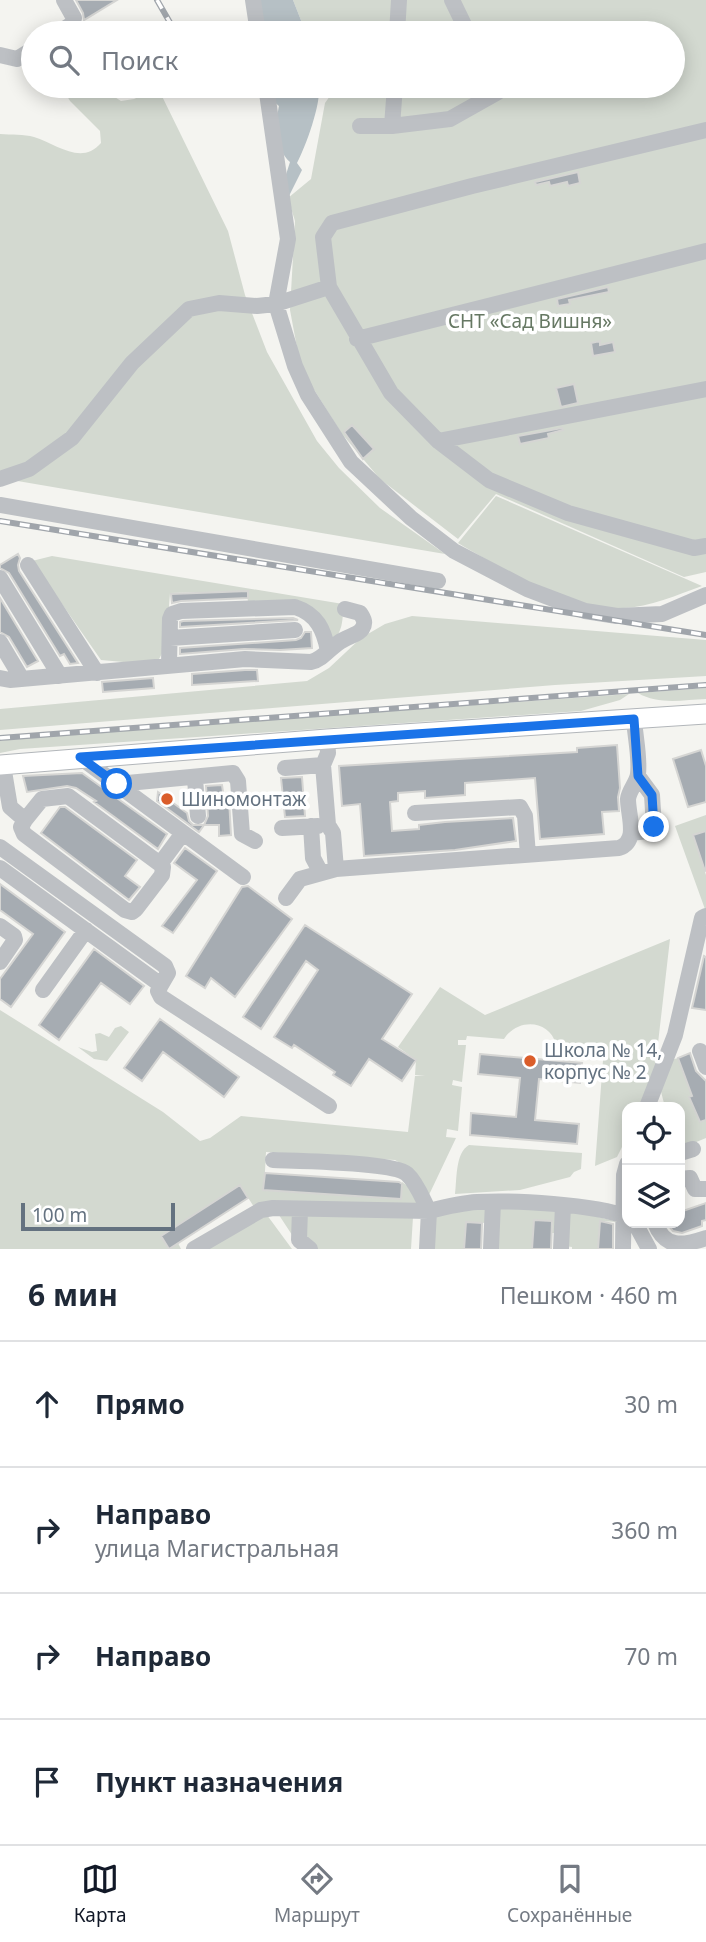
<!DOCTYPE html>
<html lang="ru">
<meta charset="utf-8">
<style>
:root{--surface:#fff;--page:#f2f2f3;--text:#1f2937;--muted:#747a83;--line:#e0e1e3;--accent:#111827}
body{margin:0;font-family:"Noto Sans",sans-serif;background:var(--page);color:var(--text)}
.controls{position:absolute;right:21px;bottom:21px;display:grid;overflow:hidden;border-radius:14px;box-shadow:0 4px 18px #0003}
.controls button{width:63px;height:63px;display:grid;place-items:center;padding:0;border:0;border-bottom:2px solid var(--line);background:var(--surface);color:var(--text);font:35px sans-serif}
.scale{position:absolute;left:21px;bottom:18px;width:154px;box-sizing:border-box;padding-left:7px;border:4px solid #647280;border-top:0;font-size:19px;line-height:24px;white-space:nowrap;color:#647280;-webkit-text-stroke:5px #fff;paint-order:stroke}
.stop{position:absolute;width:21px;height:21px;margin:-16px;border:5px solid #1a73e8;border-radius:50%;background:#fff}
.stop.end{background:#1a73e8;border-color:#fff;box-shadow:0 2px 7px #0008}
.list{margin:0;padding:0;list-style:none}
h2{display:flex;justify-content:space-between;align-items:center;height:91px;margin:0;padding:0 28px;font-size:30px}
h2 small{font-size:23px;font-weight:400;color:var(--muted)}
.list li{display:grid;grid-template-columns:46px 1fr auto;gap:21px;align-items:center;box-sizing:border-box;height:126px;padding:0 28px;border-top:2px solid var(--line)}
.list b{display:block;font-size:26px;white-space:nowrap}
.list p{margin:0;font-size:23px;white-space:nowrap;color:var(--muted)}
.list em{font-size:23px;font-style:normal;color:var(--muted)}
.icon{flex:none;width:38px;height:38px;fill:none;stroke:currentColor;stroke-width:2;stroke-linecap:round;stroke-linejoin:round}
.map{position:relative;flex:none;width:706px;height:1249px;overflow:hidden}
.search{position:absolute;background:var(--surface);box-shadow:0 4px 18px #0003;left:21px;right:21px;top:21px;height:77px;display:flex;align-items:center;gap:18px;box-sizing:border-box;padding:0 24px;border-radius:38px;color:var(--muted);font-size:26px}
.sheet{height:595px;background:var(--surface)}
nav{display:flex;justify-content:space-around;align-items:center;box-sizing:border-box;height:98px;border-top:2px solid var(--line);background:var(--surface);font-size:19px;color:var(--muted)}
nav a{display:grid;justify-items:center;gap:4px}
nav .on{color:var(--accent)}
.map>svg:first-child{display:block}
</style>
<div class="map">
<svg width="706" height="1249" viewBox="0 0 706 1249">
<rect width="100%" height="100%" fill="#f4f4f0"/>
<path fill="#d3d9d0" d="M293,0H706V572L684,577L496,494L458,539L380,479L342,434L301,369L290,310L295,221L288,198L311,179L325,103L337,86H673V33H306Z
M61,86H105L110,94L121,101L134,99L158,88L228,231L245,295L267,352L317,441L339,468L380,508L445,554L0,478V134C11,135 24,134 34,137C57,144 81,166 101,143L100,131L70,101Z
M496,496L702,586C677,595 650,607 623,608C571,611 502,569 458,543Z
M52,556L343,604C343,620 343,633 330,644L316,615L248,603L247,591L170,593L166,646L159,659L146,664L101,660L32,561Z
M412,616L706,640V676L555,685L0,730V709L307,681L329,668L361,638L385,624Z
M706,688V699C683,700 658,705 638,693Z
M629,694L620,700L581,711L20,749L0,753V741L26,737Z
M706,815V831L693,836L706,875V912L675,826Z
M670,939L654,1078L642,1107H627V1137L617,1157L595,1166L604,1047L556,1044C549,1019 517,1018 504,1039L467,1036L466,1040H458V1045H466L462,1082L453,1080L452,1085L462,1087L458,1131L447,1129L446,1137L456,1138L428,1197L411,1169L395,1160L266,1152L264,1190L400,1199L402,1182L409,1187L420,1209L254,1207L240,1185L161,1236L169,1248L178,1243L181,1249H0V1010L163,1112L200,1141L210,1138L241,1116L408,1132L415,1076H425L415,1075L416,1060L398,1047L440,987L485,1015Z
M121,1026L129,1032L107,1061L94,1059L78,1047L92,1052L97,1051L95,1034L100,1033L109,1037L115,1028Z
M678,1058L692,1096L689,1098L700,1122L706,1120V1138L689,1145L680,1143V1107H665L660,1088L671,1060Z
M469,1145L582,1153L581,1169L574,1172L570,1177L520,1190L455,1194C457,1180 455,1153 469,1145Z
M500,1206L559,1209L558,1233H552L553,1221L534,1220L532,1249H498Z
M487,1207L486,1223L466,1222L464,1249H433L436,1217L450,1208Z
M565,1209L619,1222L600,1221L598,1249H572V1247L564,1246Z
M264,1211L292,1249H202Z
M277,1212L413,1217L411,1249H317L296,1241Z"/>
<path fill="#b6c0c5" d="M257,0H293L306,33H262Z
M270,86H319C321,104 306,146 297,163L302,170L288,198L283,184L290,162C275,149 275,124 279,106L272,100Z"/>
<path fill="#a6acb2" stroke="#d5d5d3" stroke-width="2" d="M76,0H117L84,20L83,13Z
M578,172L580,183L568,186L567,182L550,186L549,182L536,185L535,182Z
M608,287L609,292L569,300L570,304L558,306L557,299Z
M600,341V345L613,342L615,352L593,356L591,343Z
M574,384L578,403L561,407L556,388Z
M352,425L374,449L363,459L344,432Z
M562,428L563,430L548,434L549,438L520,444L518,436Z
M18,554L20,558L18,565L19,571L78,663L70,664L64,654L60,656L9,573L0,568V565Z
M248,591V598L181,601L172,603L171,594Z
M0,598L38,661L27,667L9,637L0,632Z
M293,618L298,620L180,627V622L183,621Z
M305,632H311L312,648L280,650L244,649L180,654V648L296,640L301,638Z
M245,670H257L258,681L192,685V674Z
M153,678L154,688L103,692L102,682Z
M617,745L620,788L618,797L619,811L602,812L604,834L540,839L535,778L465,783V795L425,798V791L398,793V801L390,802L392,831L419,829V825L445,822L513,818L516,841L455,850L364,856L360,804L342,806L339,766L577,752V748Z
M701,750L706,766V802L688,807L673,759Z
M82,773L167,834L158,849L94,802L96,801L76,788L67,786L27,792L23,776Z
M302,777L305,816L285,817L281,778Z
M222,785L224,799H229L231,835L219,836V825H204L208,816L206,786Z
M158,792L187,813L189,821L193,825H204L199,832L157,801Z
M60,807H65L137,860L125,876L140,887L129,900L41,833Z
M706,831V870L705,871L693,835Z
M185,848L217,871L173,933L162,926L197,880L174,863Z
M0,884L65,932L11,1007L0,999V979L33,934L0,910Z
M248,886L292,919L235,997L211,978L205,988L186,976L242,887Z
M305,925L412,994L382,1039L416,1060L402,1081L369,1059L351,1086L333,1075L335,1072L294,1045L292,1048L274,1037L318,970L306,961L261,1029L243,1017Z
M94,949L144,986L130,1004L101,983L59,1040L39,1025Z
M704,956L706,957V1010L692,1008Z
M160,1019L239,1077L224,1097L163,1052L142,1081L124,1068Z
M690,1053L696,1071L706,1081V1120L700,1122L689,1097L692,1096L678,1058Z
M480,1054L582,1063L580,1083L539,1079L535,1120L579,1124L577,1144L470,1135L471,1113L516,1117L520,1078L478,1074Z
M265,1173L399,1182L402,1184L401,1199L263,1190Z
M240,1185L248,1198L169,1249L161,1236Z
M706,1203V1220L702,1221V1226L682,1233L673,1231L668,1225L667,1223H680V1212Z
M534,1220L552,1221L551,1249H532Z
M600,1221L613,1224V1249H598Z
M466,1222L482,1223L481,1249H464Z"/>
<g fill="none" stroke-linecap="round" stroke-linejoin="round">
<g stroke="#b2b6ba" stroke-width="21">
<path id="major" d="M0,765L327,739L706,714"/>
</g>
<path stroke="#bdc0c4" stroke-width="16" d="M253,0L258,33
M452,0L468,33
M58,33L72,24L74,18L64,0
M397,33L399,0
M0,55L17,59L33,49
M360,126H392L450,119L498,92L495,86
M392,126L395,86
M706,130L472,186L332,223L323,237L329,287L391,393L438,441L489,480L568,513L694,548L706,546
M329,287L276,304L295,366L308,395L351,462L411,518L454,551L527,589L585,611L617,616L662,614L706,595
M357,339L706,251
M438,441L706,389
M0,479L29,469L72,438L132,363L189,309L219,303L257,306L276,304L288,239L266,86
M0,505L438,581
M28,565L97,673
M0,578L60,676
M170,638L295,630
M0,642L22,679
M169,664L170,619L172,614L181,611L295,607C317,614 324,630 328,651
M0,678L10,680L245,659L311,662C324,659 331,646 343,640C349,636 358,635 362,629C366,623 364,619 360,613L345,609
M327,739L328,753L323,765L328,825L333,833L336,869L619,848C639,841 628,816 628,799C629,790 637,783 638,774C640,757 635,736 634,719
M80,757L243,877
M3,765L10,807L25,820L21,827L24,834L125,910L132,912L136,909L162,875L163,867L160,864L68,796L42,799L25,820
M285,768L323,765
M195,779L198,816
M117,784L233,773L238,781L242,834L255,841
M415,813L520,807L525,816L528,855
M311,826L313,858L321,873
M282,828L318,826
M631,833L647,831L654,827L652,795L638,776
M0,847L165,966L168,973L161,985
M160,864L183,833
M0,868L161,985L158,991L161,997L329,1106
M286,898L300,879L336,869
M0,926L14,936L15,940L0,962
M43,990L86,930
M700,1051L706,1067
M647,1107L675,1035L702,918L706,916
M680,1153L693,1149
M680,1179L690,1178L695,1189H706
M300,1209L299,1240L310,1249
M635,1223L649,1249
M655,1223C665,1249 682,1246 706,1238
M194,1249L261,1210L273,1208L429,1211C423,1200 417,1183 407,1174C394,1162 296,1161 273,1160
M427,1249L429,1211C445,1207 461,1203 477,1202C513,1200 594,1204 627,1217
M491,1249L493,1202
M561,1249L563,1206
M623,1249L624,1175L627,1164"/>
<use href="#major" stroke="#fff" stroke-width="19"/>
<g stroke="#a0a5ab" stroke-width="6">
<path id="rail" d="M157,0L176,33
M0,521L706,635
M0,738L706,685"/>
</g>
<use href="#rail" stroke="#fff" stroke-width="3.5" stroke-dasharray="10" stroke-linecap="butt"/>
</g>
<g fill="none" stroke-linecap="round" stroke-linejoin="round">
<path stroke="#1a73e8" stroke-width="9" d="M117,784L80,757L634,719L638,776L652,795L654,827"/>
</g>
<g fill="#da5d2a" stroke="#fff" stroke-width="2.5">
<circle cx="167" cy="799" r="7"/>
<circle cx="530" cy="1061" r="7"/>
</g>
<g text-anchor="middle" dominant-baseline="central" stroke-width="7" stroke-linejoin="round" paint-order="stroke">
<g font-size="19" fill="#667863" stroke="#fff">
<text x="530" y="321">СНТ «Сад Вишня»</text>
</g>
<g font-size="19" fill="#647280" stroke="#fff" text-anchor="start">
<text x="181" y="799">Шиномонтаж</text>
<text x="544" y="1050">Школа № 14,<tspan x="544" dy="22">корпус № 2</tspan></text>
</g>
</g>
</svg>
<div class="controls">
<button><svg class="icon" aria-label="locate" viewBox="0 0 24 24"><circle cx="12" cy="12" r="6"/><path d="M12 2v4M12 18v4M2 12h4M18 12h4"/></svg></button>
<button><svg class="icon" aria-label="layers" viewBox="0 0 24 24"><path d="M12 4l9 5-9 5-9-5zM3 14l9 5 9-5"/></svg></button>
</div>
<div class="scale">100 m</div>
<div class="stop" style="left:117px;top:784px"></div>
<div class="stop end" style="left:654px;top:827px"></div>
<div class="search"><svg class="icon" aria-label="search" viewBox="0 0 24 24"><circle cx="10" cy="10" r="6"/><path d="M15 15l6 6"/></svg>Поиск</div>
</div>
<section class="sheet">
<h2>6 мин<small>Пешком · 460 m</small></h2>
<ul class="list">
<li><svg class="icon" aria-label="ahead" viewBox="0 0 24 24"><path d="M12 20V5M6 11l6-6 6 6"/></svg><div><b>Прямо</b></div><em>30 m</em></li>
<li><svg class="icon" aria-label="right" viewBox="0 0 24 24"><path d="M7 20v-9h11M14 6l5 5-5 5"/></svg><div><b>Направо</b><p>улица Магистральная</p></div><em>360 m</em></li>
<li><svg class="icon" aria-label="right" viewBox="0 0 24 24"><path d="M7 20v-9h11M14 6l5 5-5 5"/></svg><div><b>Направо</b></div><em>70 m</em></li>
<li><svg class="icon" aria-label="arrive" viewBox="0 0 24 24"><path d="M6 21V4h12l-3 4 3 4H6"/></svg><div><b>Пункт назначения</b></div></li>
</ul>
</section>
<nav>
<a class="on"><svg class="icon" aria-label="map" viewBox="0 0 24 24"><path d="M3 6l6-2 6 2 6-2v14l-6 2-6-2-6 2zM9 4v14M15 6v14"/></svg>Карта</a>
<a><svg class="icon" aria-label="directions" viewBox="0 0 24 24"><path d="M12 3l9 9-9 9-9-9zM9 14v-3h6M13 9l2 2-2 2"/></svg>Маршрут</a>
<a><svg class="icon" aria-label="saved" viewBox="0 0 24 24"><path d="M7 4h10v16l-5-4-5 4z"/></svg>Сохранённые</a>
</nav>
